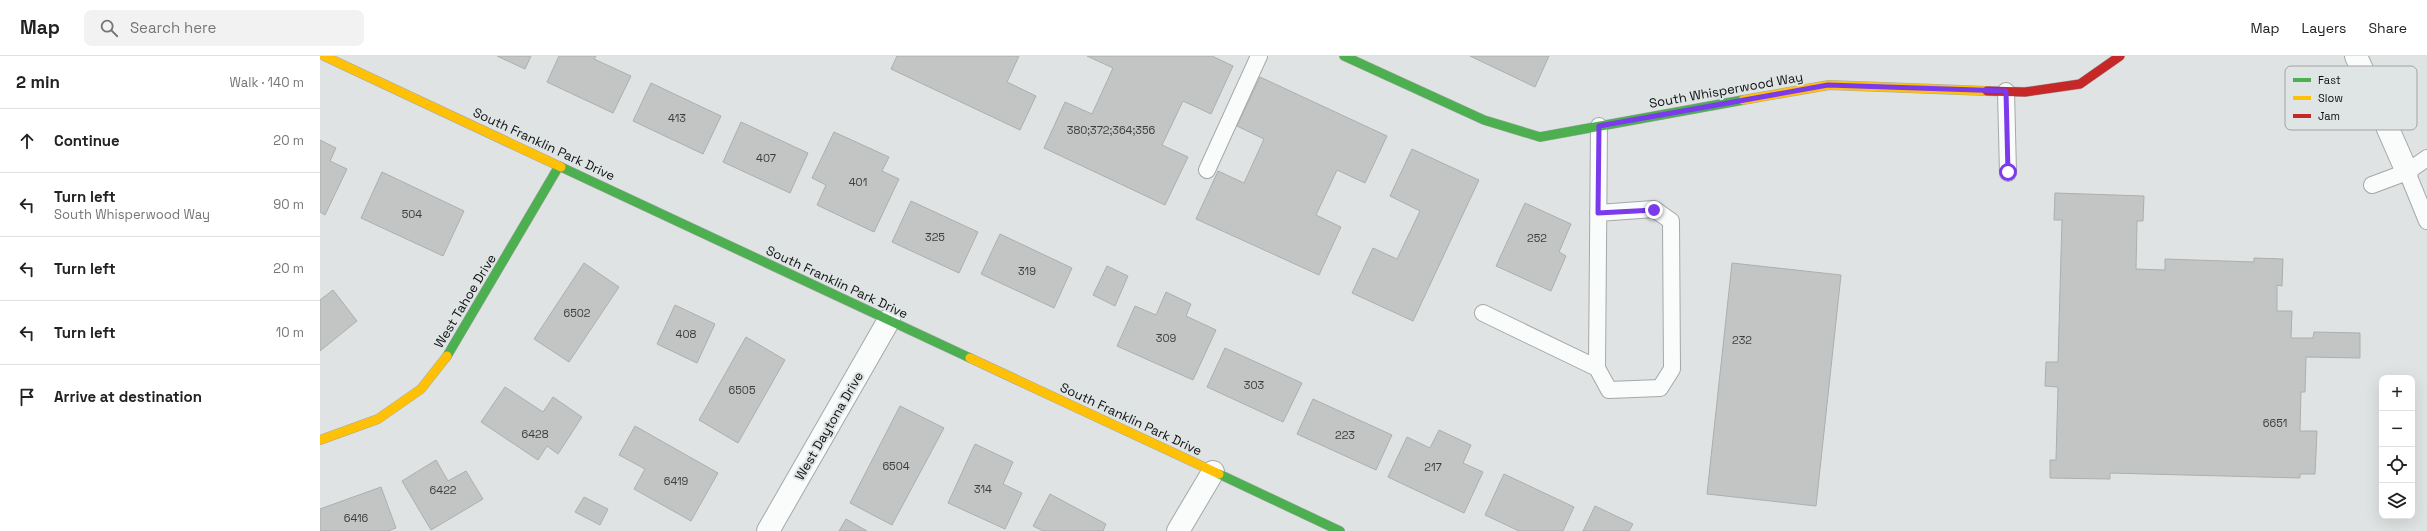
<!DOCTYPE html>
<meta charset="utf-8">
<style>
:root{--surface:#fff;--page:#f2f2f2;--text:#222;--muted:#767676;--line:#e0e0e0}
body{margin:0;font-family:"Space Grotesk",sans-serif;background:var(--page);color:var(--text)}
.controls{position:absolute;right:12px;bottom:12px;display:grid;overflow:hidden;border-radius:8px;box-shadow:0 4px 16px #0002}
.controls button{width:36px;height:36px;display:grid;place-items:center;padding:0;border:0;border-bottom:1px solid var(--line);background:var(--surface);color:var(--text);font:20px sans-serif}
.stop{position:absolute;width:12px;height:12px;margin:-9px;border:3px solid #7c3aed;border-radius:50%;background:#fff}
.stop.end{background:#7c3aed;border-color:#fff;box-shadow:0 1px 4px #0008}
.list{margin:0;padding:0;list-style:none}
h2{display:flex;justify-content:space-between;align-items:center;height:52px;margin:0;padding:0 16px;font-size:17px}
h2 small{font-size:13px;font-weight:400;color:var(--muted)}
.list li{display:grid;grid-template-columns:26px 1fr auto;gap:12px;align-items:center;box-sizing:border-box;height:64px;padding:0 16px;border-top:1px solid var(--line)}
.list b{display:block;font-size:15px;white-space:nowrap}
.list p{margin:0;font-size:13px;white-space:nowrap;color:var(--muted)}
.list em{font-size:13px;font-style:normal;color:var(--muted)}
.icon{flex:none;width:22px;height:22px;fill:none;stroke:currentColor;stroke-width:2;stroke-linecap:round;stroke-linejoin:round}
.map{position:relative;flex:none;width:2107px;height:475px;overflow:hidden}
header{display:flex;align-items:center;gap:24px;box-sizing:border-box;height:56px;padding:0 20px;background:var(--surface);border-bottom:1px solid var(--line)}
header strong{font-size:19px}
nav{display:flex;gap:22px;margin-inline-start:auto;font-size:14px}
.search{width:280px;height:36px;background:var(--page);display:flex;align-items:center;gap:10px;box-sizing:border-box;padding:0 14px;border-radius:8px;color:var(--muted);font-size:15px}
main{display:flex}
aside{flex:1;background:var(--surface)}
.map>svg:first-child{display:block}
</style>
<header>
<strong>Map</strong>
<div class="search"><svg class="icon" aria-label="search" viewBox="0 0 24 24"><circle cx="10" cy="10" r="6"/><path d="M15 15l6 6"/></svg>Search here</div>
<nav><a>Map</a><a>Layers</a><a>Share</a></nav>
</header>
<main>
<aside>
<h2>2 min<small>Walk · 140 m</small></h2>
<ul class="list">
<li><svg class="icon" aria-label="ahead" viewBox="0 0 24 24"><path d="M12 20V5M6 11l6-6 6 6"/></svg><div><b>Continue</b></div><em>20 m</em></li>
<li><svg class="icon" aria-label="left" viewBox="0 0 24 24"><path d="M17 20v-9H6M10 6l-5 5 5 5"/></svg><div><b>Turn left</b><p>South Whisperwood Way</p></div><em>90 m</em></li>
<li><svg class="icon" aria-label="left" viewBox="0 0 24 24"><path d="M17 20v-9H6M10 6l-5 5 5 5"/></svg><div><b>Turn left</b></div><em>20 m</em></li>
<li><svg class="icon" aria-label="left" viewBox="0 0 24 24"><path d="M17 20v-9H6M10 6l-5 5 5 5"/></svg><div><b>Turn left</b></div><em>10 m</em></li>
<li><svg class="icon" aria-label="arrive" viewBox="0 0 24 24"><path d="M6 21V4h12l-3 4 3 4H6"/></svg><div><b>Arrive at destination</b></div></li>
</ul>
</aside>
<div class="map">
<svg width="2107" height="475" viewBox="0 0 2107 475">
<rect width="100%" height="100%" fill="#e0e3e3"/>
<path fill="#c3c5c5" stroke="#adafaf" d="M177,0H211L205,13Z
M239,0H276L274,3L311,20L293,57L227,26Z
M577,0H699L687,26L716,40L700,74L571,13Z
M767,0H892L913,10L891,58L863,45L842,89L868,101L845,149L724,92L745,46L772,58L793,12Z
M1150,0H1229L1215,31Z
M940,21L1067,80L1045,127L1017,114L996,159L1021,171L999,219L876,163L898,115L924,127L944,83L917,70Z
M331,27L401,60L383,98L313,65Z
M421,66L488,97L470,137L403,106Z
M514,76L569,101L562,115L579,123L554,176L497,149L506,129L492,122Z
M0,84L16,92L10,105L27,113L5,159L0,156Z
M1092,93L1159,124L1093,265L1032,237L1053,192L1077,203L1100,155L1070,140Z
M62,116L144,155L123,200L41,162Z
M1735,137L1824,140L1823,165H1817L1816,213L1845,214V203L1934,206V202L1963,203L1962,230L1957,229V255H1972L1971,282H1993L1994,276L2040,277V302L1986,301L1985,336H1981L1980,375H1997L1995,418H1980V422L1790,417V423L1730,422V404H1736L1738,331L1725,330L1726,306H1738L1742,164H1734Z
M591,145L658,176L639,217L572,186Z
M1205,147L1251,168L1239,196L1246,200L1231,235L1176,210Z
M680,178L752,212L734,252L661,218Z
M264,207L299,231L249,306L214,283Z
M1412,207L1521,219L1496,450L1387,438Z
M787,210L808,220L795,250L773,239Z
M13,234L37,265L0,295V244Z
M846,236L871,248L866,260L896,274L873,324L797,290L815,250L836,259Z
M355,249L395,268L377,307L337,288Z
M426,281L465,304L418,387L379,364Z
M905,292L982,327L963,366L887,331Z
M185,331L223,356L233,341L262,361L238,398L227,390L218,404L161,366Z
M993,343L1072,379L1056,414L977,378Z
M580,350L624,372L572,469L530,447Z
M315,370L398,417L371,465L314,433L325,413L299,399Z
M1119,374L1151,389L1143,407L1163,416L1144,457L1068,421L1087,381L1110,392Z
M655,388L693,406L683,428L702,437L685,473L628,447Z
M116,404L128,425L146,415L163,443L111,474L82,425Z
M1184,418L1254,451L1243,475H1199L1165,459Z
M61,431L76,472L68,475H0V453Z
M730,438L786,468L783,475H723L713,470Z
M264,441L288,453L280,469L255,456Z
M1275,450L1313,468L1309,475H1263Z
M526,463L547,475H519Z"/>
<g fill="none" stroke-linecap="round" stroke-linejoin="round">
<g stroke="#a6a8a8" stroke-width="18">
<path id="lane" d="M1686,35L1688,117
M887,114L939,0
M2087,116L2107,165
M2052,129L2087,116L2107,102
M1278,157L1334,153L1351,165L1352,313L1340,332L1289,334L1277,312L1279,70
M1163,257L1277,312"/>
</g>
<g stroke="#a6a8a8" stroke-width="24">
<path id="street" d="M2036,0L2087,116
M448,475L569,264
M858,475L893,416"/>
</g>
<g stroke="#a6a8a8" stroke-width="10">
<path id="fast" d="M1024,0L1164,64L1220,81L1423,44
M241,111L650,302
M127,300L239,110
M899,418L1020,475"/>
</g>
<g stroke="#a6a8a8" stroke-width="10">
<path id="slow" d="M4,0L241,111
M1423,44L1509,29L1667,35
M650,302L899,418
M0,384L58,363L101,333L127,300"/>
</g>
<g stroke="#a6a8a8" stroke-width="10">
<path id="jam" d="M1667,35L1705,36L1760,28L1800,0"/>
</g>
<use href="#lane" stroke="#fafbfb" stroke-width="16"/>
<use href="#street" stroke="#fafbfb" stroke-width="22"/>
<use href="#fast" stroke="#4caf50" stroke-width="9"/>
<use href="#slow" stroke="#ffc107" stroke-width="9"/>
<use href="#jam" stroke="#c62828" stroke-width="9"/>
</g>
<g fill="none" stroke-linecap="round" stroke-linejoin="round">
<path stroke="#7c3aed" stroke-width="5" d="M1334,154L1278,157L1279,70L1508,29L1686,35L1688,116"/>
</g>
<g text-anchor="middle" dominant-baseline="central" stroke-width="4" stroke-linejoin="round" paint-order="stroke">
<g font-size="11" fill="#3c3d3d">
<text x="357" y="62">413</text>
<text x="791" y="74">380;372;364;356</text>
<text x="446" y="102">407</text>
<text x="538" y="126">401</text>
<text x="92" y="158">504</text>
<text x="615" y="181">325</text>
<text x="1217" y="182">252</text>
<text x="707" y="215">319</text>
<text x="257" y="257">6502</text>
<text x="366" y="278">408</text>
<text x="846" y="282">309</text>
<text x="1422" y="284">232</text>
<text x="934" y="329">303</text>
<text x="422" y="334">6505</text>
<text x="1955" y="367">6651</text>
<text x="215" y="378">6428</text>
<text x="1025" y="379">223</text>
<text x="576" y="410">6504</text>
<text x="1113" y="411">217</text>
<text x="356" y="425">6419</text>
<text x="663" y="433">314</text>
<text x="123" y="434">6422</text>
<text x="36" y="462">6416</text>
</g>
<g font-size="13" fill="#0f1010" stroke="#dfe4e4">
<text transform="translate(1406 34) rotate(-10)">South Whisperwood Way</text>
<text transform="translate(224 88) rotate(25)">South Franklin Park Drive</text>
<text transform="translate(517 226) rotate(25)">South Franklin Park Drive</text>
<text transform="translate(145 245) rotate(-59)">West Tahoe Drive</text>
<text transform="translate(811 363) rotate(25)">South Franklin Park Drive</text>
<text transform="translate(509 370) rotate(-60)">West Daytona Drive</text>
</g>
</g>
<rect x="1965" y="10" width="132" height="64" rx="6" fill="#dfe4e4" stroke="#a1a4a4" stroke-width="1"/>
<rect x="1973" y="22" width="18" height="4" fill="#4caf50"/>
<rect x="1973" y="40" width="18" height="4" fill="#ffc107"/>
<rect x="1973" y="58" width="18" height="4" fill="#c62828"/>
<g font-size="11" fill="#0f1010">
<text x="1998" y="28">Fast</text>
<text x="1998" y="46">Slow</text>
<text x="1998" y="64">Jam</text>
</g>
</svg>
<div class="controls">
<button>+</button>
<button>−</button>
<button><svg class="icon" aria-label="locate" viewBox="0 0 24 24"><circle cx="12" cy="12" r="6"/><path d="M12 2v4M12 18v4M2 12h4M18 12h4"/></svg></button>
<button><svg class="icon" aria-label="layers" viewBox="0 0 24 24"><path d="M12 4l9 5-9 5-9-5zM3 14l9 5 9-5"/></svg></button>
</div>
<div class="stop" style="left:1688px;top:116px"></div>
<div class="stop end" style="left:1334px;top:154px"></div>
</div>
</main>
